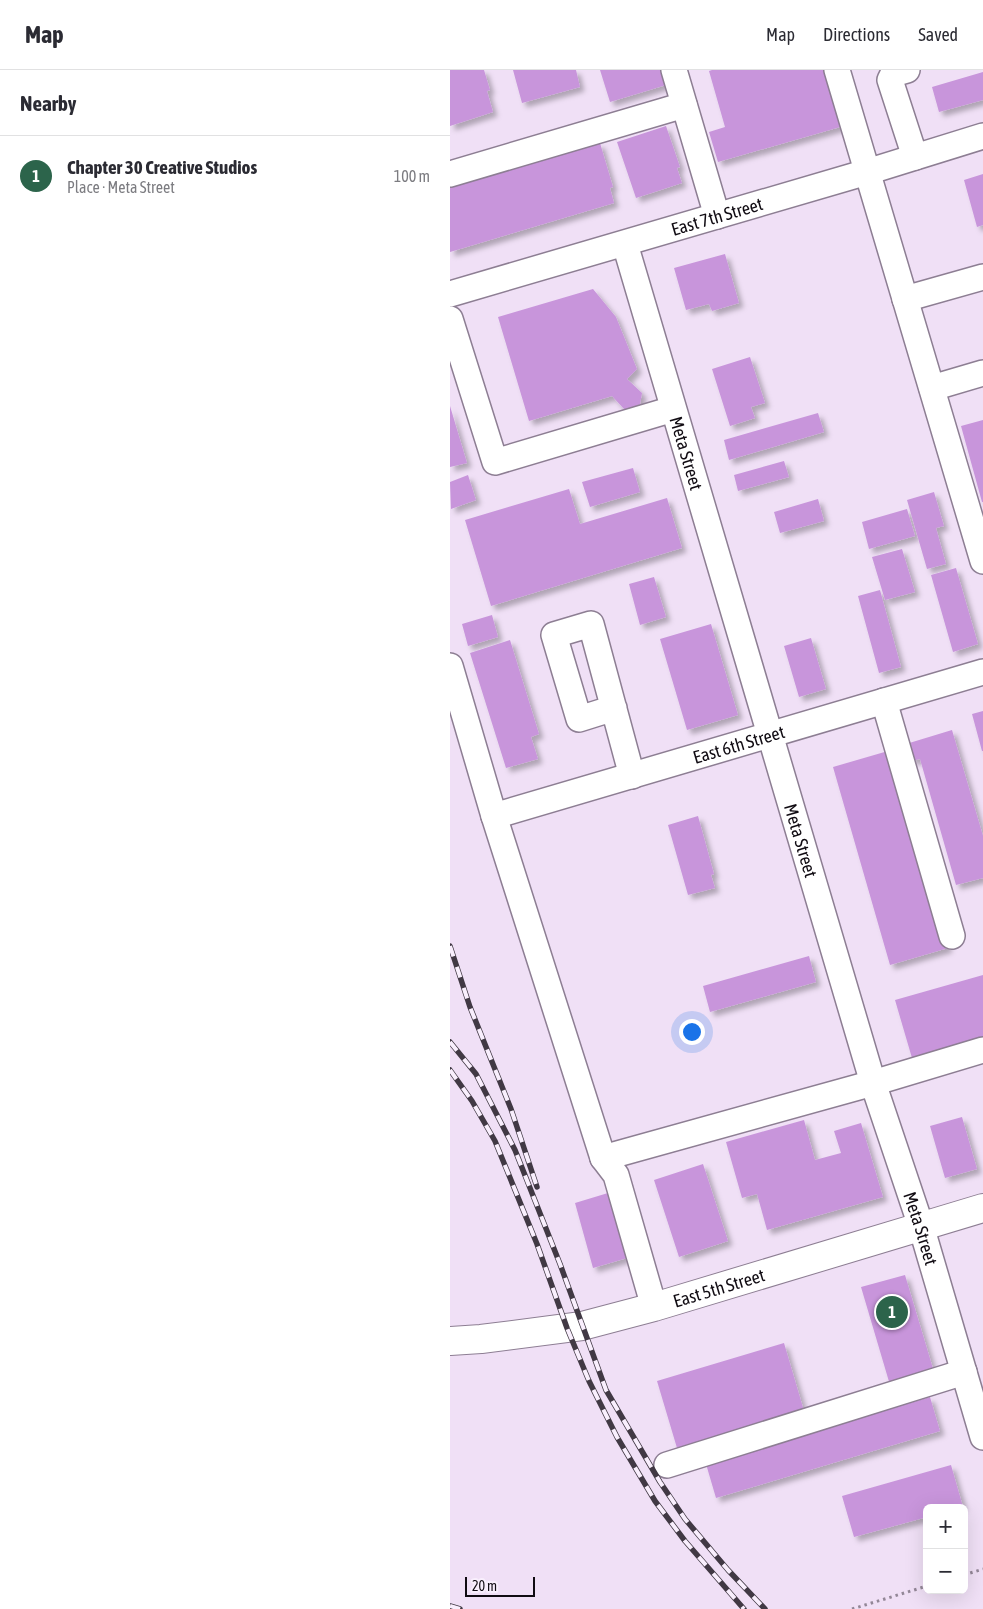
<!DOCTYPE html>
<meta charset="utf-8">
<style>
:root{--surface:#fff;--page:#f2f2f3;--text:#2b2b33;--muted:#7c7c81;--line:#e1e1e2;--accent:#2c644b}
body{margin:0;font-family:"Asap Condensed",sans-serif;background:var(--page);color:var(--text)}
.controls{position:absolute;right:15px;bottom:15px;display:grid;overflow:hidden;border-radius:8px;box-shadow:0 5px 20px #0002}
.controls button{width:45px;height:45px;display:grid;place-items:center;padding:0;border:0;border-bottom:1px solid var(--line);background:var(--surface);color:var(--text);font:25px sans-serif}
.scale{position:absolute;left:15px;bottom:12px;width:70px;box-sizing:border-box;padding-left:5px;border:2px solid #100b12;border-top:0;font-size:14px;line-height:18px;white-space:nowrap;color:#100b12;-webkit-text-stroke:4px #f9effd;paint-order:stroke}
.you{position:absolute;left:241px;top:961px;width:18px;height:18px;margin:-12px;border:4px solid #fff;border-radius:50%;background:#1a73e8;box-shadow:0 0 0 8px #1a73e833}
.badge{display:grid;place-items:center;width:32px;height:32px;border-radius:50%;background:var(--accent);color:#fff;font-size:16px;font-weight:700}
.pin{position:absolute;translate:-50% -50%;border:2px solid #fff;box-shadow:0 1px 5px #0006}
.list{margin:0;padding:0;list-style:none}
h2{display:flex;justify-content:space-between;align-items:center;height:65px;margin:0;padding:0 20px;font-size:21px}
h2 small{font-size:16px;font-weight:400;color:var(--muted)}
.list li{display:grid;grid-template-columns:32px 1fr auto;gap:15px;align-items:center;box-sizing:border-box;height:80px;padding:0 20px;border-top:1px solid var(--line)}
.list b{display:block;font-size:19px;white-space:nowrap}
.list p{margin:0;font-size:16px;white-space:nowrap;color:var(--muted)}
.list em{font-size:16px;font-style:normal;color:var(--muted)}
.map{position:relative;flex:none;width:533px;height:1539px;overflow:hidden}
header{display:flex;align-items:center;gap:30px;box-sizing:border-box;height:70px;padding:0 25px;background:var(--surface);border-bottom:1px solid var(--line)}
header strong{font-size:24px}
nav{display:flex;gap:28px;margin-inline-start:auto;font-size:18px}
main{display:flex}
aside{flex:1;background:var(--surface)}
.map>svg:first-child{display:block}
</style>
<header>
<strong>Map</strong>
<nav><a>Map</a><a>Directions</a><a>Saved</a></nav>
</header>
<main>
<aside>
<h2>Nearby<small></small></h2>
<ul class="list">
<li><span class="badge">1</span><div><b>Chapter 30 Creative Studios</b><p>Place · Meta Street</p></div><em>100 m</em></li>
</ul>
</aside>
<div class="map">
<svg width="533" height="1539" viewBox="0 0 533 1539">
<defs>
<filter id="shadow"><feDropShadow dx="4.5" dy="4.5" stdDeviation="2.5" flood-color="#0004"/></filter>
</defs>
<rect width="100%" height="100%" fill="#f0e0f6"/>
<path fill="#c895db" filter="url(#shadow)" d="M0,0H34L40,20L37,21L43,42L0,56Z
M63,0H126L130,17L72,33Z
M150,0H211L216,15L160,32Z
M262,0H381L397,55L268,92L259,62L275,57L259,1Z
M533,2V30L489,42L482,17Z
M216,56L230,97L227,98L232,113L186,128L167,72Z
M150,73L163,117L160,118L164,133L0,182V117Z
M533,104V155L527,157L514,110Z
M275,184L289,233L262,241L259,234L236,240L224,198Z
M143,219L166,247L187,299L177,309L192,323L190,334L181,339L175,340L162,326L79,351L48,247Z
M300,287L315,333L301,337L305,348L280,356L262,299Z
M0,336L17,393L0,397Z
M368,343L374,362L279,390L274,370Z
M533,350V432H532L511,356Z
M334,391L339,407L288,421L284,405Z
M183,398L190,422L140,437L132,412Z
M18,405L26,430L1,439L0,412Z
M119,419L130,454L217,428L232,478L41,536L15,450Z
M484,422L494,456L486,458L496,494L477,499L457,430Z
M368,429L374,451L330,463L324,442Z
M457,439L465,466L419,479L412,452Z
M452,479L465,522L435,530L422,487Z
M506,498L528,574L503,582L481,505Z
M204,507L216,547L190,555L179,514Z
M430,520L451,597L429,603L408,526Z
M42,545L48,567L18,576L12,554Z
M261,554L288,645L237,660L210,569Z
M361,568L376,619L349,627L334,576Z
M60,570L89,664L81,667L88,689L56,698L20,583Z
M533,641V681H532L522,644Z
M502,660L533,766V808L506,815L470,689L461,691L456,674Z
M438,681L446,701L498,878L440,895L383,697Z
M248,746L264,804L261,805L265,818L238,825L218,755Z
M359,886L366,912L260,942L253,916Z
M533,905V967L462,988L445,930Z
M512,1047L527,1099L495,1108L480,1056Z
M354,1050L365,1090L391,1083L384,1061L411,1053L433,1127L317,1160L307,1124L292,1128L276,1072Z
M253,1094L278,1171L229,1187L204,1110Z
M158,1123L177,1188L143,1198L125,1133Z
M455,1205L484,1302L440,1315L411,1217Z
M334,1273L354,1341L227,1378L207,1311Z
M480,1327L490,1361L266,1428L256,1394Z
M501,1395L513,1437L477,1438V1447L404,1467L392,1426Z"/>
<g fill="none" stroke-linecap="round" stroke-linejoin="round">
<g stroke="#8d7e93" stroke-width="28">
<g id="minor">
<path d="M224,0L267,146"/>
<path d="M387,0L533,491"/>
<path d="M457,0L443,4L440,10L465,87"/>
<path d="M0,104L234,35"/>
<path id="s1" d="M175,174L423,1013L471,1156L533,1367"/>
<path id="s2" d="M0,224L417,102L533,66"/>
<path d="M455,229L533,207"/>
<path d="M0,249L45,392L223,339"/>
<path d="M482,318L533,303"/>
<path d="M0,596L44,746L153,1088L166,1105L204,1237"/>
<path d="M434,631L502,866"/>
<path d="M164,638L129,649L104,565L141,554L182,706"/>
<path id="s3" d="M44,746L533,602"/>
<path d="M153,1088L423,1013L533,980"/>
<path d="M217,1395L514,1302"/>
</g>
</g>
<g stroke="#8d7e93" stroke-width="30">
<g id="major">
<path id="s4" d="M0,1271L31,1269L132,1256L204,1237L533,1138"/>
</g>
</g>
<path stroke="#938797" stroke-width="3" stroke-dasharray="2.5 4" stroke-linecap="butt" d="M514,1505L533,1499
M402,1539L477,1516"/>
<use href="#minor" stroke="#fff" stroke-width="25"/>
<use href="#major" stroke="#fff" stroke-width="28"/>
<g stroke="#413944" stroke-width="5.5">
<path id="rail" d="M0,876L20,937L61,1039L87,1117
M0,972L26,1004L65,1080L110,1194L156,1320L210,1412L235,1449L278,1500L315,1539
M0,1000L22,1031L45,1071L87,1174L117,1258L139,1311L167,1367L205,1431L235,1471L294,1539
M0,1536L10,1539"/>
</g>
<use href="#rail" stroke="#f9effd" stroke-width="4" stroke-dasharray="11" stroke-linecap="butt"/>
</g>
<g text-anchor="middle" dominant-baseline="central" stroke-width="4" stroke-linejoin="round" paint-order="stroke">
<g font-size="18" fill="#100b12" stroke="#f9effd">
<text stroke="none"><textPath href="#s2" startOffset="278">East 7th Street</textPath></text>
<text stroke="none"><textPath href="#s1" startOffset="218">Meta Street</textPath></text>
<text stroke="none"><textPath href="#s3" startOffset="255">East 6th Street</textPath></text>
<text stroke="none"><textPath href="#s1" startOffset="622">Meta Street</textPath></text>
<text stroke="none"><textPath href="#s1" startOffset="1028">Meta Street</textPath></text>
<text stroke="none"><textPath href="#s4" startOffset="275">East 5th Street</textPath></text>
</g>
</g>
</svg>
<div class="controls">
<button>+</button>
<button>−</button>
</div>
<div class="scale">20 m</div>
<div class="you"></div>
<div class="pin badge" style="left:442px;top:1242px">1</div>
</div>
</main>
